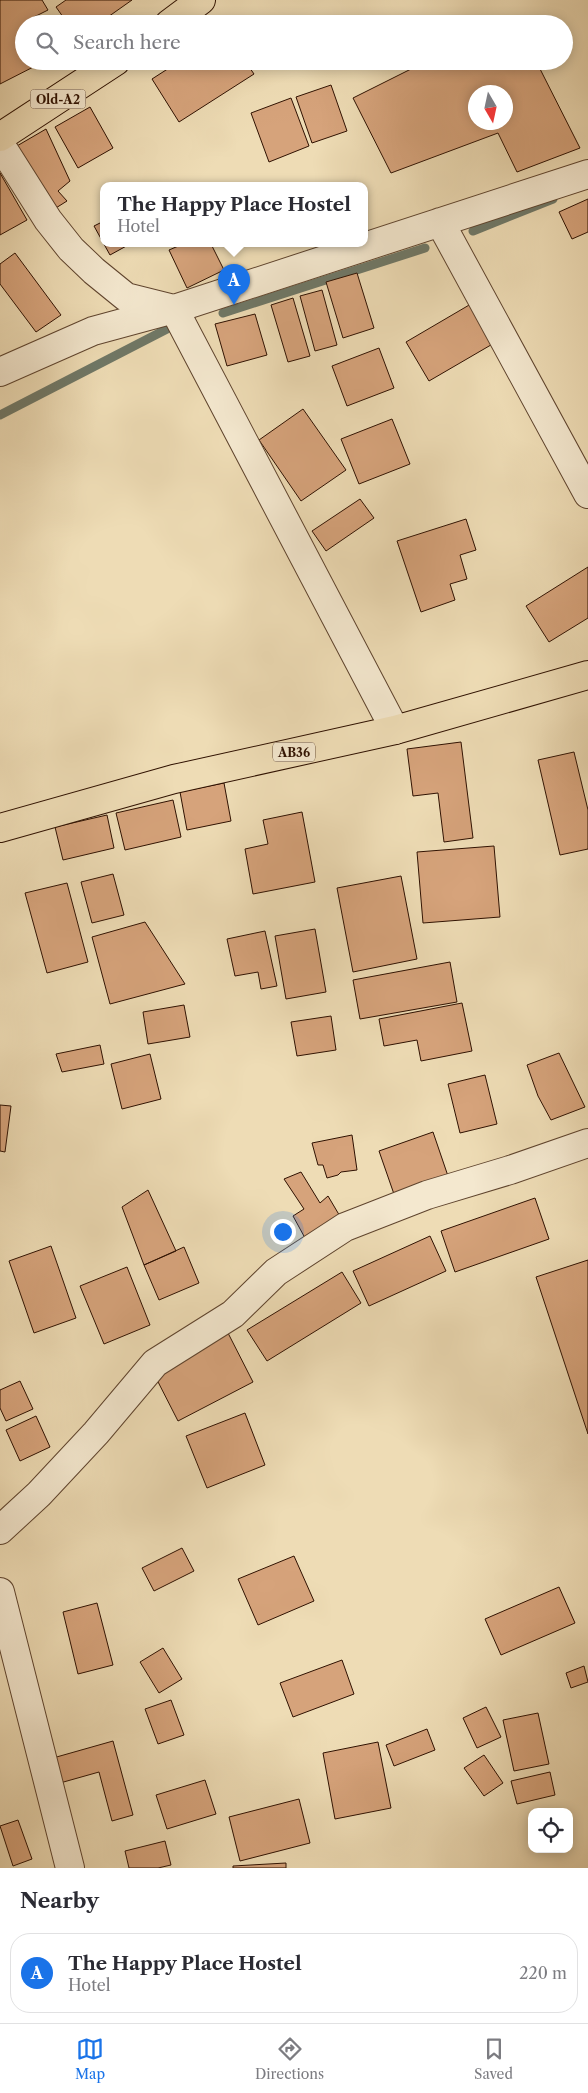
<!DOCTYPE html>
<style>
:root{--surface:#fff;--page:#f7f7f7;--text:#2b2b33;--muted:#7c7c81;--line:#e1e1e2;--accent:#1a73e8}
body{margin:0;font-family:"Libre Caslon Text",serif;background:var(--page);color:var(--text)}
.controls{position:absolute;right:15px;bottom:15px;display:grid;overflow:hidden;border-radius:10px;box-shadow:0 2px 12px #0003}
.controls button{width:45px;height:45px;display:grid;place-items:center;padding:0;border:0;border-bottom:1px solid var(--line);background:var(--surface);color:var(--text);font:25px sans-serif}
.compass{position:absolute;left:468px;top:85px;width:45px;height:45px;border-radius:50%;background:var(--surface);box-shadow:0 2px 12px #0003;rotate:171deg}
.you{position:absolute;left:282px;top:1231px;width:18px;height:18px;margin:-12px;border:4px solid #fff;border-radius:50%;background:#1a73e8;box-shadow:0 0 0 8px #1a73e833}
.badge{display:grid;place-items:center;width:32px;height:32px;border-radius:50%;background:var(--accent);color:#fff;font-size:16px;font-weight:700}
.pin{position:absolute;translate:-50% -41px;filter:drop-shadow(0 1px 2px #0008)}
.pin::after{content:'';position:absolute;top:26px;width:18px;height:15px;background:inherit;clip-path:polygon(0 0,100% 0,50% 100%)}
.popup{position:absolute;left:100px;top:182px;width:268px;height:65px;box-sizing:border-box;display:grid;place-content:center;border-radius:10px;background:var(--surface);filter:drop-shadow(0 1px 4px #0005);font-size:16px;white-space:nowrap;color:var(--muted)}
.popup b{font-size:19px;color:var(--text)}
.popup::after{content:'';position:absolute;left:50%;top:100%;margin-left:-10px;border:10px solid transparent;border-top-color:var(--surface)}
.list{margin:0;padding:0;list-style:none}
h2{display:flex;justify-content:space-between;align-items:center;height:65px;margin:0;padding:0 20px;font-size:21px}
h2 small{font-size:16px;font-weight:400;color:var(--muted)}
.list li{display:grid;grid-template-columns:32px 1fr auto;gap:15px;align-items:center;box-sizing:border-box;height:80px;margin:0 10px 10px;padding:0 10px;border:1px solid var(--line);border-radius:20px}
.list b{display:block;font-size:19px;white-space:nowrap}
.list p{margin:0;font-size:16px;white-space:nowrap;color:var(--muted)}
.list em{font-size:16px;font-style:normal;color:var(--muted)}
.icon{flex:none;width:28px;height:28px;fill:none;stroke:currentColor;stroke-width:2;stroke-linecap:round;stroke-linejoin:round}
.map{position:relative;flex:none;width:588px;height:1868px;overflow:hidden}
.search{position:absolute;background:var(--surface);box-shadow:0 2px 12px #0003;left:15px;right:15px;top:15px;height:55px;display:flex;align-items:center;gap:12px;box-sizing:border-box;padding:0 18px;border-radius:28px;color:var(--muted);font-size:19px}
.sheet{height:155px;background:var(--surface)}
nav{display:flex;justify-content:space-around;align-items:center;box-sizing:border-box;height:70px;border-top:1px solid var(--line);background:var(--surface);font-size:14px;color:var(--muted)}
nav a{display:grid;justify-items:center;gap:2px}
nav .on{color:var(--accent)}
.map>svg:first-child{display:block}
</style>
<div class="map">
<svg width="588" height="1868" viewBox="0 0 588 1868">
<rect width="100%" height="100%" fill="#eedcb5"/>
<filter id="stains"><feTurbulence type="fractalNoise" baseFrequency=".004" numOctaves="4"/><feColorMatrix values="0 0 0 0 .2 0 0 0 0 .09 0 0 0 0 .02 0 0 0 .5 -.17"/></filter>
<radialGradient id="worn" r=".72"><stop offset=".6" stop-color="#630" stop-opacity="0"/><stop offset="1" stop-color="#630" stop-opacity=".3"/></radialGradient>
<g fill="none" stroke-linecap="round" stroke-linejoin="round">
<path stroke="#6f7867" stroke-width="9" d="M473,231L553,199
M223,313L425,248
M0,415L167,329"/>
</g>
<path fill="#d6a37b" stroke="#2f1101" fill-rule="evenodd" d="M0,0H42L48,10L32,18L34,24H24V61H45L0,84Z
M66,0H132L98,24H68L56,7Z
M515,18L518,24H502Z
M180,61H245L254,74L179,122L152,79Z
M427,61H536L580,148L517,172L498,133L391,173L353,98ZM476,92H506V122H476Z
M331,85L347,131L312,143L296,97Z
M291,98L309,146L269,162L251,113Z
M90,107L113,148L78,168L55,127Z
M46,129L70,181L58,191L67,201L51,211L10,150Z
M0,173L27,220L0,235Z
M588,199V232L572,239L559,212Z
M104,221V244H130L110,255L94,226Z
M183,244H211L224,270L187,288L169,250Z
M15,253L61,315L36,332L0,284V264Z
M357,273L374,328L343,338L326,282Z
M322,290L337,345L315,351L300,296Z
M293,298L310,356L288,362L271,305Z
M476,301L496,342L429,381L406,342Z
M255,314L267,355L227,366L215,324Z
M379,348L394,388L347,406L332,366Z
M303,409L346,470L301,501L259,440Z
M392,419L410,464L359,484L341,439Z
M360,499L374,518L326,551L312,531Z
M466,519L476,550L460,555L467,579L450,584L455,600L421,612L397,541Z
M588,567V618L549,642L526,606Z
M461,742L473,838L444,842L438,793L413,796L407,749Z
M574,752L588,810V849L560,855L538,760Z
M224,783L231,821L187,830L180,792Z
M173,800L181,837L125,850L116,813Z
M302,812L315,882L253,894L245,849L268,844L263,820Z
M107,815L114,848L63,860L55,827Z
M494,846L500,917L423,923L417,852Z
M113,874L124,915L92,923L81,882Z
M401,876L417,959L353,972L337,888Z
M67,883L88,962L47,973L25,893Z
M145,922L185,984L110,1004L92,937Z
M315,929L326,992L286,999L275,936Z
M265,931L277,986L261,989L258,972L235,976L227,939Z
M450,962L457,1002L360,1019L353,980Z
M462,1003L472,1051L421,1061L417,1040L384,1046L379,1019Z
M184,1005L190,1037L148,1044L143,1012Z
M331,1016L336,1050L297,1056L291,1022Z
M100,1045L104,1064L62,1072L56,1054Z
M559,1053L585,1107L551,1120L538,1096L527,1065Z
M150,1054L161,1099L122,1109L111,1064Z
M485,1075L497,1124L460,1133L448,1084Z
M0,1105L11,1106L5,1152L0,1151Z
M433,1132L449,1179L395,1197L379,1151Z
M352,1135L357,1170L341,1172L338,1175L327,1178L323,1165H318L312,1143Z
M301,1172L320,1203L328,1196L341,1218L305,1238L293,1216L304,1209L284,1179Z
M148,1190L176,1251L144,1265L122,1207Z
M535,1198L549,1239L455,1272L441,1231Z
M430,1236L446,1271L369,1306L353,1271Z
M51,1246L76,1318L34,1333L9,1261Z
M184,1247L199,1283L159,1300L144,1265Z
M588,1260V1434L536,1277Z
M127,1267L150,1325L104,1344L80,1286Z
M342,1272L361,1303L267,1361L247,1330Z
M228,1333L253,1382L178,1421L153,1372Z
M20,1381L33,1409L6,1421L0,1408V1390Z
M245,1413L265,1465L207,1488L186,1436Z
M36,1416L50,1447L20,1461L6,1430Z
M182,1548L194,1571L154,1591L142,1568Z
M294,1556L314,1601L258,1625L238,1579Z
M559,1587L575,1623L501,1655L485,1619Z
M97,1603L113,1665L78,1674L63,1612Z
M163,1648L182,1679L159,1693L140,1662Z
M342,1660L354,1694L293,1717L280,1683Z
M584,1666L588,1682L571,1688L566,1673Z
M171,1700L184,1735L158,1744L145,1709Z
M486,1707L501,1737L477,1748L463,1718Z
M538,1713L549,1764L514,1771L503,1720Z
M427,1729L435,1750L394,1766L386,1745Z
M113,1741L133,1815L112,1821L99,1772L60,1783L53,1758Z
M378,1742L391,1808L335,1819L323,1753Z
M484,1755L503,1783L484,1796L464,1768Z
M550,1772L555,1795L517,1804L511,1781Z
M205,1780L216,1814L167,1829L156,1795Z
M299,1799L310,1843L240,1861L229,1817Z
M18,1820L32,1859L13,1866L0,1826Z
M165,1841L171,1865L158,1868H129L125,1851Z
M286,1863V1868H233V1866Z"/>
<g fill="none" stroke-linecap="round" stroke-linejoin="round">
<g stroke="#5f442e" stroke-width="30">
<path id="minor" d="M0,144L48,220L71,249L94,271L126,297L174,309L588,174
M440,222L588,494
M0,372L93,331L174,309L395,730
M0,1530L39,1494L96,1433L155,1363L233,1314L276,1272L345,1227L427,1195L510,1170L588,1143
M0,1592L70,1868"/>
</g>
<g stroke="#2f1101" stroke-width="30">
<path id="primary" d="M0,828L174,779L395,730L588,675"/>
</g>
<g stroke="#2f1101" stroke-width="30">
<path id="trunk" d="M169,24L201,0
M0,137L116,61"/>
</g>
<use href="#minor" stroke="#f4e8cf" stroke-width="28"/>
<use href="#primary" stroke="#eedcb5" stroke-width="28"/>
<use href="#trunk" stroke="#eedcb5" stroke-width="28"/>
</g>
<g text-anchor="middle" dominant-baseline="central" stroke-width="4.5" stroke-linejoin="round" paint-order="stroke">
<g fill="#f4e8cf" stroke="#6a523f" stroke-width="1">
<rect x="30.5" y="89.5" width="55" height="19" rx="4"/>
<rect x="273" y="742.5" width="42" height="19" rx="4"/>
</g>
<g font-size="12" font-weight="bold" fill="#2f1101">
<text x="58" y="99">Old-A2</text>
<text x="294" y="752">AB36</text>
</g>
</g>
<rect width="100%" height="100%" filter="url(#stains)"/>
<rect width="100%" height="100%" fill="url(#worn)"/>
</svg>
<div class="controls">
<button><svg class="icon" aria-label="locate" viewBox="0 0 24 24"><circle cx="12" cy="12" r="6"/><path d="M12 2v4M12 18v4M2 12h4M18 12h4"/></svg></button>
</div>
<svg class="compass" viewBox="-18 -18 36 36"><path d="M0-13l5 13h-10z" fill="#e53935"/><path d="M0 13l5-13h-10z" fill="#7c7c81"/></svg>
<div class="you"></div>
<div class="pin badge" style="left:234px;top:305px">A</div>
<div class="popup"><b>The Happy Place Hostel</b>Hotel</div>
<div class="search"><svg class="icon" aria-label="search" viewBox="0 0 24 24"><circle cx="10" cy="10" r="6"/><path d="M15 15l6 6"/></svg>Search here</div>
</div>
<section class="sheet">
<h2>Nearby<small></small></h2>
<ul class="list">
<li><span class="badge">A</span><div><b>The Happy Place Hostel</b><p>Hotel</p></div><em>220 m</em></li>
</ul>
</section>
<nav>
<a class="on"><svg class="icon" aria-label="map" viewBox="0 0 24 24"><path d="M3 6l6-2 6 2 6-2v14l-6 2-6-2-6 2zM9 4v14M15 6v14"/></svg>Map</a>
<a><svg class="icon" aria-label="directions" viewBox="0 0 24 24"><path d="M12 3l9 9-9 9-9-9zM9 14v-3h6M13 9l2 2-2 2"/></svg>Directions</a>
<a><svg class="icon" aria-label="saved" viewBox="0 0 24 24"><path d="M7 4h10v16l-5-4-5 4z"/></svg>Saved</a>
</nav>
